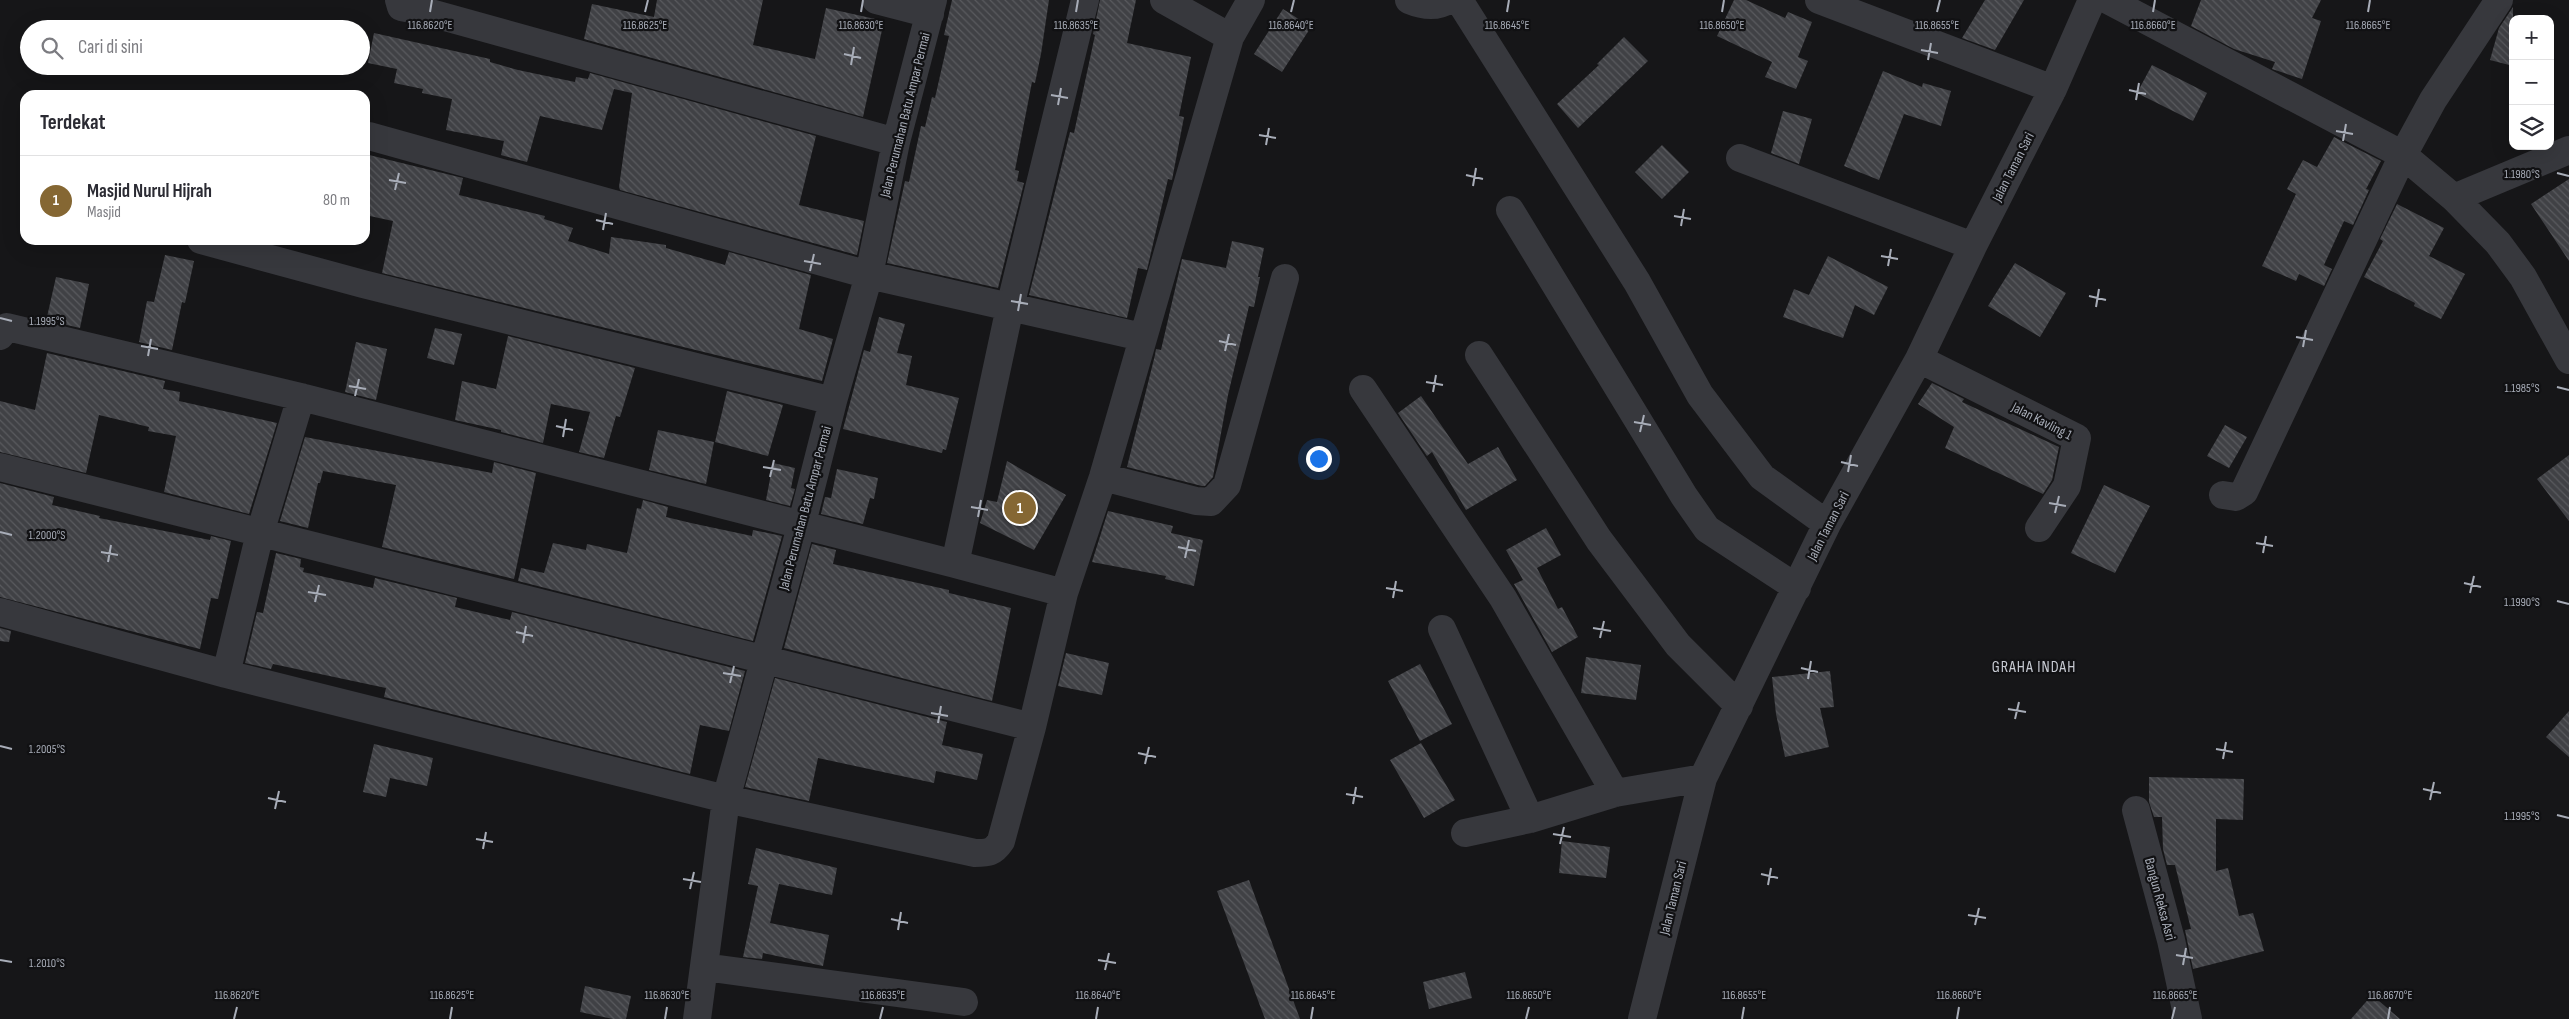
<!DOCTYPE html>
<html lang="id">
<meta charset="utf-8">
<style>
:root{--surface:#fff;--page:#f2f2f3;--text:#2b2b33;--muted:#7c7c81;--line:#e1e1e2;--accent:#856733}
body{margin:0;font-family:"Sofia Sans Condensed",sans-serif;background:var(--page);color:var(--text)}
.controls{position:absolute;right:15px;top:15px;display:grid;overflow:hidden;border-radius:10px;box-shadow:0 5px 20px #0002}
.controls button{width:45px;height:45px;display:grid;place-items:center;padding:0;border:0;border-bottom:1px solid var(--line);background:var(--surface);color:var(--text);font:25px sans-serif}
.you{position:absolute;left:1318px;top:458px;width:18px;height:18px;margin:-12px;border:4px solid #fff;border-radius:50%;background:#1a73e8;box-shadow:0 0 0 8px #1a73e833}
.badge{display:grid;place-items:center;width:32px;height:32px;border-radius:50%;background:var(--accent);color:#fff;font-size:16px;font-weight:700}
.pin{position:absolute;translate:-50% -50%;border:2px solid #fff;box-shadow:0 1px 5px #0006}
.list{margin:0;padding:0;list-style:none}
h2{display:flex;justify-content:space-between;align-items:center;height:65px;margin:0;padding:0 20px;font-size:21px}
h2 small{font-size:16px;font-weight:400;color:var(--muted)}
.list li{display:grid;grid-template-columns:32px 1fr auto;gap:15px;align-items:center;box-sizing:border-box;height:90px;padding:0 20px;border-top:1px solid var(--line)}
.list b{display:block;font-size:19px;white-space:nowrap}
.list p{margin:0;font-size:16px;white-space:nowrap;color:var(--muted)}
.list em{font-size:16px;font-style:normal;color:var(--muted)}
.icon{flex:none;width:28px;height:28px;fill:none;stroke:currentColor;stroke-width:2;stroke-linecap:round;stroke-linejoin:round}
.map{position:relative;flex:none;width:2569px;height:1019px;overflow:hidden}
.search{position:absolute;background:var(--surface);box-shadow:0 5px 20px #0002;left:20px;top:20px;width:350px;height:55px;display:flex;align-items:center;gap:12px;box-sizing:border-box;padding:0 18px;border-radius:28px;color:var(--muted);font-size:19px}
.panel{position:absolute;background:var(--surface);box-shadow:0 5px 20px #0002;left:20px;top:90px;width:350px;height:155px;border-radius:15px}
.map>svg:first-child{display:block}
</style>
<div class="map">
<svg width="2569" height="1019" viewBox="0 0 2569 1019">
<defs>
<pattern id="building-back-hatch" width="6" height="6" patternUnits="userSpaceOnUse" patternTransform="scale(1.25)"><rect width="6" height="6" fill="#404145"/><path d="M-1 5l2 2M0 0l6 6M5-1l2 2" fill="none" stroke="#595a5e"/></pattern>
</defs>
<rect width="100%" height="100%" fill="#161618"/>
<path fill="url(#building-back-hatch)" d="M657,0H763L753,45L815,59L826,8L884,21L863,117L584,39L592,4L654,17Z
M952,0H1049L1041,54L1035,83L1032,82L1015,170L1019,171L1017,181L1024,183L998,288L887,263L905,181L909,182L921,126L925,127L932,97L935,98L949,36L944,35Z
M1100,0H1136L1127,43L1191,57L1179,116L1184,117L1172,180L1168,179L1147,270L1138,268L1127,318L1029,295L1070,132L1074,133L1095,35L1093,34Z
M1734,0H1746L1785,18L1788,12L1812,22L1798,57L1808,61L1796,89L1765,77L1772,62L1717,36Z
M1985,0H2024L1995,50L1962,38Z
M2201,0H2321L2312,18L2321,21L2302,79L2272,69L2275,62L2234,49L2191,26Z
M2513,7V66L2490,60L2499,28Z
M1283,9L1311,27L1282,72L1254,54Z
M374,33L490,59V62L518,70L575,82L576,77L588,79L590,73L816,136L799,205L864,221L857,255L620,190L619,187L632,93L614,89L602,130L540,116L527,162L501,155L504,141L446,130L452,99L422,93L423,89L394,83L397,69L368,63Z
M1624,37L1648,61L1578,128L1557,104L1599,65L1597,64Z
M2152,65L2207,93L2193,121L2137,93Z
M1883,71L1922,87L1923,83L1951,91L1941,126L1904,114L1879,180L1844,166Z
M1783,111L1812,119L1799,164L1771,153Z
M2334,137L2381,161L2366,189L2369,190L2353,225L2344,221L2324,265L2332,269L2324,286L2299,274L2296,281L2262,266L2296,194L2287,189L2303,160L2317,167Z
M1662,145L1689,172L1662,199L1635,172Z
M365,154L463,178L459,195L545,216L544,219L573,228L568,241L609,254L611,237L666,245V248L725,265L729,252L811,275L799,329L833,339L822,381L382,273L393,221L365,215Z
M2569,179V261L2531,204Z
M2397,204L2444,228L2429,256L2465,274L2441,319L2414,306L2415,303L2364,277L2383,241L2380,239Z
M1232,241L1264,248L1258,277H1260L1254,307L1249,306L1228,395L1213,477L1205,486H1202L1127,467L1155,355L1156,349L1161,350L1182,259L1226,268Z
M165,255L194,261L185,303L182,302L172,350L139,342L147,301L154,302Z
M1828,256L1888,287L1874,315L1855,305L1843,338L1783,317L1794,289L1809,295Z
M2015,263L2066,293L2040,337L1988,306Z
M56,277L89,284L80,328L54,322L55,319L47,317Z
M879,317L905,324L897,353L912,356L906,385L959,398L946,450L943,449L942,453L843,429L864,350L870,352Z
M435,328L462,334L454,365L427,358Z
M508,336L635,368L620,417L616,416L604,458L579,452L590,412L551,404L543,443L501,432V430L455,420L462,381L496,389Z
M356,342L387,349L376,400L345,392Z
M47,353L165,381L163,389L180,392L179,401L277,423L249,514L164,492L176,436L148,431L149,427L99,415L86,473L0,452V401L35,410Z
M1932,383L1964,399L1962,402L2059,447L2052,480L2043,494L1945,448L1954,427L1918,404Z
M727,391L783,405L768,456L715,442Z
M1421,396L1468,464L1498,447L1517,480L1466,510L1432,452L1427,456L1398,413Z
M2225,425L2247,437L2229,468L2207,456Z
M658,430L714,442L706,484L649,470Z
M305,437L492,473L494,462L536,473L514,579L382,547L396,485L323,471L320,483H318L308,528L280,521Z
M2569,455V521L2537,479Z
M1007,461L1066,495L1034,550L980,523L987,500L997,502Z
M773,463L795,468L791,488L795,489L790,506L766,500Z
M837,469L878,478L874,499L870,498L863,524L821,514L825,497L831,498Z
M0,483L54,497L52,505L100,516L99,518L210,540L211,536L231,541L218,599L211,598L200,649L0,597Z
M2104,485L2150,506L2115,573L2071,553Z
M643,500L668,507L666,517L691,523L752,536L753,530L782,536L753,641L518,581L521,568L544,573L553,543L586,550L587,544L627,553L637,508L641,509Z
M1108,511L1173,526L1171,533L1203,540L1194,586L1165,579L1166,576L1092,562Z
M1546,528L1561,555L1537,568L1558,609L1562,607L1578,637L1552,652L1514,584L1523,580L1506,550Z
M812,544L836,550L833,564L949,590V593L1011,608L992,701L784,648Z
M276,553L301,559L300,567L304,568L303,572L373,588L375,578L457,598L455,607L510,620L512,612L745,671L729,731L700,725L690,774L384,697L386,688L273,664L271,669L245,663L257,612L263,613Z
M0,628L11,631L9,642L0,641Z
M1066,653L1109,663L1102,695L1058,686Z
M1586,657L1641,665L1636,700L1581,693Z
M1420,664L1452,724L1420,741L1388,681Z
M1830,671L1834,707L1820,708L1829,747L1785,757L1776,714L1772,677Z
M775,678L947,722L942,745L983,754L977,780L936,771L934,783L818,758L809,801L745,787Z
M2569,711V757L2546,737Z
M1421,743L1455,800L1424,818L1390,760Z
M374,744L433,758L427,786L390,778L386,797L363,792Z
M2149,777L2244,779L2243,820L2216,819V871L2228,868L2239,916L2253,913L2264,951L2193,969L2185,930L2191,929L2175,865H2167L2163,849L2162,817H2154L2149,802Z
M1562,841L1610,847L1606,878L1559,873Z
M756,848L837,868L832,895L779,884L770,923L829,935L823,966L763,953L762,959L743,957L758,886L748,884Z
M1249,880L1300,1019H1265L1217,891Z
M1465,972L1472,998L1429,1009L1423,982Z
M585,986L631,996L626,1019H613L580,1012Z
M2372,995L2400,1019H2351Z"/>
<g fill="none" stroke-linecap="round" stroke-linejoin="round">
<path stroke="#37383d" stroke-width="28" d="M399,0L401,7L427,12L896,142
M876,0L930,14
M1164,0L1230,37
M1409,0C1421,5 1436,8 1448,0
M1459,0L1637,282L1700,395L1762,477L1827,524
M1819,0L2053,89
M2108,0L2403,155L2454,198L2498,243L2523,277L2569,360
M369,136L869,275L1142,337
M1740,158L1973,246
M2454,198L2569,150
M1510,210L1684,496L1707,529L1797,588
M201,240L363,284L833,401
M0,336L7,327L301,397L955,564L1010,307L1085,0
M1479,355L1599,540L1678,645L1739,706
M1919,359L2077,438L2067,486L2039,528
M1363,389L1503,598L1615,793
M0,467L1032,727
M1103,477L1196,501L1211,502L1227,485L1285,278
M2223,495L2236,497L2244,492L2403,155L2433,100L2499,0
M955,564L1064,593
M0,612L226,674L726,799L975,853C988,853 993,853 1001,841L1032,727L1064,593L1103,477L1230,37L1251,0
M1442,629L1530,819
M226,674L260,533L301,397
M2136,810L2171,940L2188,1019
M1465,833L1530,819L1615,793L1703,778
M704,967L964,1002
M697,1019L726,799L802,523L833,401L869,275L896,142L933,0
M1642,1019L1703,778L1827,524L1919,359L1973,246L2053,89L2092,0"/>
</g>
<path fill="none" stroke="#a8adb8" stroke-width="2" d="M430,12L432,0M645,12L648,0M861,12L863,0M1076,12L1078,0M1291,12L1294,0M1507,12L1509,0M1722,12L1724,0M1937,12L1940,0M2153,12L2155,0M2368,12L2370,0M1921,50L1938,53M844,54L861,58M1928,60L1931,43M851,65L854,47M2129,90L2146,94M1051,95L1068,98M2136,100L2139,83M1058,105L1061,88M2336,131L2353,134M1259,135L1276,138M2343,141L2346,124M1266,145L1269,128M2557,173L2569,176M1466,175L1483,179M389,180L406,183M1473,186L1476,168M395,190L399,173M1674,216L1691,219M596,220L613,224M1681,226L1684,209M603,230L606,213M1881,256L1898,259M804,261L821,264M1888,266L1891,249M810,271L814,254M2089,296L2106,300M1011,301L1028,304M2096,307L2099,289M1018,311L1021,294M0,318L12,321M2296,337L2313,340M1219,341L1236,345M141,346L158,349M2303,347L2306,330M1225,351L1229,334M148,356L151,339M1426,382L1443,385M349,386L366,389M2557,387L2569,390M1433,392L1436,375M355,396L359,379M1634,422L1651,425M556,426L573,430M1640,432L1644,415M563,437L566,419M1841,462L1858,466M763,467L781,470M1848,472L1851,455M770,477L774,460M2049,503L2066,506M971,507L988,510M2055,513L2059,496M978,517L981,500M0,532L12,535M2256,543L2273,546M1178,547L1196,551M101,552L118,555M2263,553L2266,536M1185,558L1189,540M108,562L111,545M2464,583L2481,587M1386,588L1403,591M308,592L326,595M2470,593L2474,576M1393,598L1396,581M2557,601L2569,604M315,602L319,585M1593,628L1611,631M516,632L533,636M1600,638L1604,621M523,643L526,626M1801,668L1818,672M723,673L741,676M1808,679L1811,661M730,683L734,666M2008,709L2026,712M931,713L948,716M2015,719L2019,702M938,723L941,706M0,746L12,749M2216,749L2233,752M1138,753L1156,757M2223,759L2226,742M1145,764L1149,747M2423,789L2441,793M1346,794L1363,797M268,798L286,802M2430,800L2434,782M1353,804L1356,787M275,809L279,791M2557,815L2569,818M1553,834L1571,837M476,839L493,842M1560,844L1564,827M483,849L486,832M1761,874L1778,878M683,879L701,882M1768,885L1771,868M690,889L694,872M1968,915L1986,918M891,919L908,923M1975,925L1979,908M898,930L901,912M2176,955L2193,958M0,960L12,962M1098,960L1116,963M2183,965L2186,948M1105,970L1109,953M234,1019L237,1007M450,1019L452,1007M665,1019L667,1007M880,1019L883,1007M1096,1019L1098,1007M1311,1019L1313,1007M1526,1019L1529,1007M1742,1019L1744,1007M1957,1019L1959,1007M2172,1019L2175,1007M2388,1019L2390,1007"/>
<g text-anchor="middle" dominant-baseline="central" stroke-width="4.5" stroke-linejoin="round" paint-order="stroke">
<g font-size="14" fill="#a8adb8" stroke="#111113">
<text transform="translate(905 115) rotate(-76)">Jalan Perumahan Batu Ampar Permai</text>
<text transform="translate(2013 167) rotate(-63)">Jalan Taman Sari</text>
<text transform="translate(2042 421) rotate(27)">Jalan Kavling 1</text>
<text transform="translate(805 508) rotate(-75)">Jalan Perumahan Batu Ampar Permai</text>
<text transform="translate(1828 526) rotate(-63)">Jalan Taman Sari</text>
<text transform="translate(1673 898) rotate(-76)">Jalan Taman Sari</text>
<text transform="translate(2160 899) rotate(75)">Bangun Reksa Asri</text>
</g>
<g font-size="16" letter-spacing="1" fill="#c9ccd4" stroke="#111113">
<text x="2034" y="667">GRAHA INDAH</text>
</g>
</g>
<g font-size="12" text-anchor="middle" fill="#a8adb8" stroke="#111113" stroke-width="4.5" stroke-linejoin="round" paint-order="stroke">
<text x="430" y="29">116.8620°E</text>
<text x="645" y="29">116.8625°E</text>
<text x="861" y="29">116.8630°E</text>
<text x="1076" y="29">116.8635°E</text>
<text x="1291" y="29">116.8640°E</text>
<text x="1722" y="29">116.8650°E</text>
<text x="1937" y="29">116.8655°E</text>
<text x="2153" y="29">116.8660°E</text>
<text x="2368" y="29">116.8665°E</text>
<text x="1507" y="29">116.8645°E</text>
<text x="2522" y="178">1.1980°S</text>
<text x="47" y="325">1.1995°S</text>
<text x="2522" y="392">1.1985°S</text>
<text x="47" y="539">1.2000°S</text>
<text x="2522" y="606">1.1990°S</text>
<text x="47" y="753">1.2005°S</text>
<text x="2522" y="820">1.1995°S</text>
<text x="47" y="967">1.2010°S</text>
<text x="237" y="999">116.8620°E</text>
<text x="452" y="999">116.8625°E</text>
<text x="667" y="999">116.8630°E</text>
<text x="883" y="999">116.8635°E</text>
<text x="1098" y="999">116.8640°E</text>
<text x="1313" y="999">116.8645°E</text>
<text x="1529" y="999">116.8650°E</text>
<text x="1744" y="999">116.8655°E</text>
<text x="1959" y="999">116.8660°E</text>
<text x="2175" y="999">116.8665°E</text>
<text x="2390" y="999">116.8670°E</text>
</g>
</svg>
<div class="controls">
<button>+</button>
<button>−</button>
<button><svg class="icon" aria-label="layers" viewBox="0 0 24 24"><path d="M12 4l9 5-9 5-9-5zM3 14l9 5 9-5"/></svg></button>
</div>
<div class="you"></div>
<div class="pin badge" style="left:1020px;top:508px">1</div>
<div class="search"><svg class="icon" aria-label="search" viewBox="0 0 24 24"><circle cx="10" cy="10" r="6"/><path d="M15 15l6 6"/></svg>Cari di sini</div>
<section class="panel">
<h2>Terdekat<small></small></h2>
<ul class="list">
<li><span class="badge">1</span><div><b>Masjid Nurul Hijrah</b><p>Masjid</p></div><em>80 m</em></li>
</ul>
</section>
</div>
